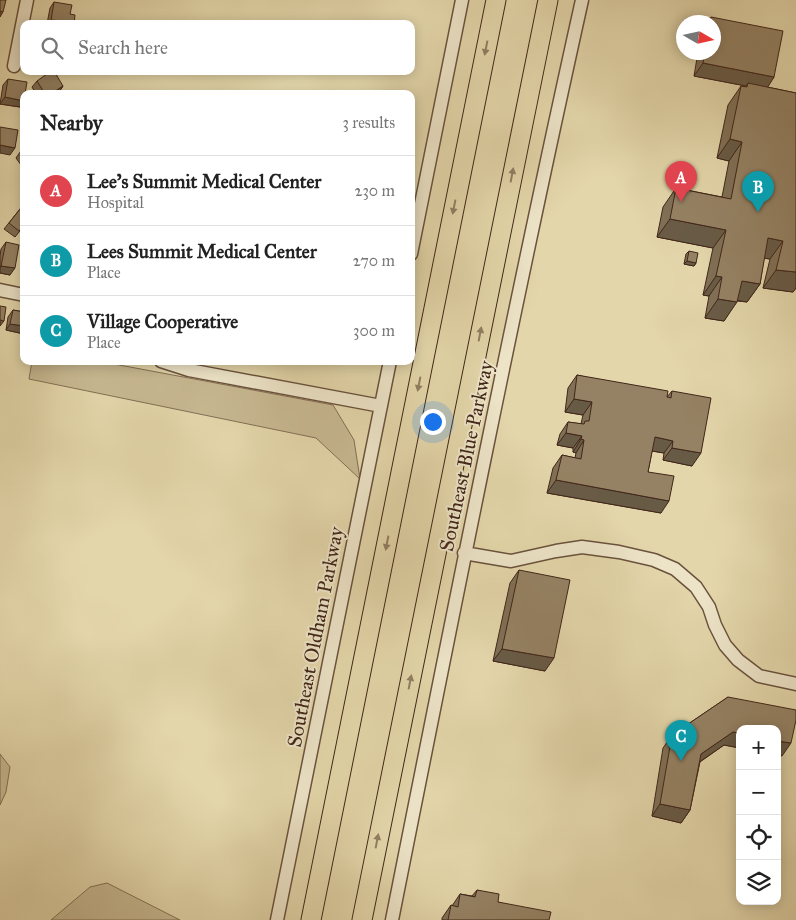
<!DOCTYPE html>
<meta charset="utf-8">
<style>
:root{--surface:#fff;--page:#f6f6f6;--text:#222;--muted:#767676;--line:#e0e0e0;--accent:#8f2418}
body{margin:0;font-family:"IM FELL Great Primer",serif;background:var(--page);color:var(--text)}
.controls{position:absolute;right:15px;bottom:15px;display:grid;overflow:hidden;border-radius:10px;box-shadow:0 2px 12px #0003}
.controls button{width:45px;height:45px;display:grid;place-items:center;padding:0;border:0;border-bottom:1px solid var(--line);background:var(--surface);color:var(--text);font:25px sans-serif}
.compass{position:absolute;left:676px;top:15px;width:45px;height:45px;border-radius:50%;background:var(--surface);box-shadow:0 2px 12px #0003;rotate:99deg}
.you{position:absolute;left:432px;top:421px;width:18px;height:18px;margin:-12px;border:4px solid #fff;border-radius:50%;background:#1a73e8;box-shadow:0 0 0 8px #1a73e833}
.badge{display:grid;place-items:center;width:32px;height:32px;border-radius:50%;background:var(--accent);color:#fff;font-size:16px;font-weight:700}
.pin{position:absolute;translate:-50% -41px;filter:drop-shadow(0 1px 2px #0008)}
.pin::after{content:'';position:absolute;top:26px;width:18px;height:15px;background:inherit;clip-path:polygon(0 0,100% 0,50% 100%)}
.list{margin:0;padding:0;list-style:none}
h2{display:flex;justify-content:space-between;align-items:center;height:65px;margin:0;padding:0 20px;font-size:21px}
h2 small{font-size:16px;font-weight:400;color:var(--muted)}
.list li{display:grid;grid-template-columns:32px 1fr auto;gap:15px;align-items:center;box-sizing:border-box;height:70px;padding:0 20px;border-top:1px solid var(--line)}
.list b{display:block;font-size:19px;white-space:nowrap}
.list p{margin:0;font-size:16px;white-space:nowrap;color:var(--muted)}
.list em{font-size:16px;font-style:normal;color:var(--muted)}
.icon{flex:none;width:28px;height:28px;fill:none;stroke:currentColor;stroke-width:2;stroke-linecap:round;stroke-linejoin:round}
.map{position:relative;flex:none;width:796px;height:920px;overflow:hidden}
.search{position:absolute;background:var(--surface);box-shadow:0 2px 12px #0003;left:20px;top:20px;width:395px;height:55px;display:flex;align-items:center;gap:12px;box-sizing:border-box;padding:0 18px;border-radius:10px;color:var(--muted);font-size:19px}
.panel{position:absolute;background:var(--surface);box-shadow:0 2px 12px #0003;left:20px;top:90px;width:395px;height:275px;border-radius:10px}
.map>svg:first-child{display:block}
</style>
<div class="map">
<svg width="796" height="920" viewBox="0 0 796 920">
<rect width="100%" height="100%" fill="#e3d6aa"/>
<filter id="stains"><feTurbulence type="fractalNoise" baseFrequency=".004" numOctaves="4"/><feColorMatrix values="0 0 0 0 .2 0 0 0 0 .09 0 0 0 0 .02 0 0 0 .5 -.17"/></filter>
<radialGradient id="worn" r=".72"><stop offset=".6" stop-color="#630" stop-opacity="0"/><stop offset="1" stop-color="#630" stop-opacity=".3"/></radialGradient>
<path fill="#c7b891" stroke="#846f55" d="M32,361H98L333,405L354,440L360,479L316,438L29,379Z
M0,754L10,767L6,792L0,805Z
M107,883L180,920H51L90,887Z"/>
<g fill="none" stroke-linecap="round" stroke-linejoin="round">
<g stroke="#6a523d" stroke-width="15">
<path id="minor" d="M14,66L27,0
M411,254L462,0
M0,290L24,295
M161,361L189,370L381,406
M464,553L511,561L556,551L582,547L619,552L654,560L675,569L696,587L709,607L715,625L725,645L738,660L759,676L796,684
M277,920L390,361
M392,920C453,613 514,306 582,0"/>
</g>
<g stroke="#412619" stroke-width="21">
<path id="highway" d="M311,920L496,0
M362,920L548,0"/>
</g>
<use href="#minor" stroke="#ede4c8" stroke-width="12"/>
<use href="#highway" stroke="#e3d6aa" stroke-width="19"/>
</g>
<path fill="#807056" stroke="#412619" d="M54,2L70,14L74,24H47L50,8Z
M711,17L774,77L767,87L796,93V288L793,292L763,288L770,259L764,258L760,284L747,302L737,301L724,321L705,318L709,296L703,295L713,248L657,237L663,207L676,188L722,197L729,161L717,158L728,105L741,86L745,87L746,86L694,76L698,52H714V22H708Z
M8,79L20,107L0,104L3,85Z
M37,81L63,86L59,92L56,94H36L32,87Z
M23,148H24V169L16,158Z
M24,204V226L15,237L4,229Z
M6,242L10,275L0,273V256L1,249Z
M689,251L696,263L694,266L684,264L686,254Z
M13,310L24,312V334L6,330L8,317Z
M577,375L667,397L672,391L692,466L663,460L664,453L652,451L648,472L661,513L547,493L553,468L562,455L575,458L576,453L573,452V448L557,445L560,434L568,422L581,424L583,415L565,412L568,388Z
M519,570L545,671L493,661L510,583Z
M728,697L782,756L740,729V748L724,745L700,762L690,810L681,823L652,816L663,748L672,735Z
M477,890L498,902L549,920H442V918L451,905L452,906L460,894L472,896Z"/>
<path fill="#685b46" stroke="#412619" d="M0,11L3,12L0,17Z
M51,20L61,21L59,24H48Z
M703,63L774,77L766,90L748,83L746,86L694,76Z
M63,86L59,92L56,94H51Z
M5,97L24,101L20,107L0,104Z
M730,139L742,142L729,161L717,158Z
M0,145L15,148L10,155L0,153Z
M670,219L726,230L713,248L657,237Z
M768,238L783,241L770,259L755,257Z
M687,261L696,263L694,266L684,264Z
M1,266L15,268L10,275L0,273V268Z
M776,270L796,272V288L793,292L763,288Z
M716,276L722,277L709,296L703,295Z
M742,281L760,284L747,302L729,299Z
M718,299L737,302L724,321L705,318Z
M0,320L4,321L0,326Z
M10,324L24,326V334L6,330Z
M574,399L592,402L583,415L565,412Z
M566,433L582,436L573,448L557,445Z
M655,437L673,441L664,453L646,450Z
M581,439L584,440L576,453L573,452Z
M672,448L701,453L692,466L663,460Z
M556,480L669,501L661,513L547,493Z
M502,649L554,658L545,671L493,661Z
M733,732L740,733V748L724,745L692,767L701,754Z
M777,741L791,743L782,756L777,755Z
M660,804L690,810L681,823L652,816Z"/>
<path fill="#958264" stroke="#412619" d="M0,0H6L3,12L0,11Z
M54,2L72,5L70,14L75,15L74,24L68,23V24H61V21L51,20Z
M711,17L783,31L774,77L703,63L705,52H714V22H710Z
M51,71H54L63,86L51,94H45L37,81Z
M8,79L27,82L25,94H24V101L5,97Z
M748,83L796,93V272L776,270L783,241L768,238L760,284L742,281L737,302L718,299L722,277L716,276L726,230L670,219L676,188L731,199L742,142L730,139L741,86L747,87Z
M0,127L18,130L15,148L0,145Z
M24,204V225L19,231L9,223Z
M6,242L19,245L15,268L1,266Z
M689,251L698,253L696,263L687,261Z
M0,306L6,307L4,321L0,320Z
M13,310L24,312V326L10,324Z
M577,375L668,391L667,397L671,398L672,391L711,398L701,453L672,448L673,441L655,437L648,472L674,476L669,501L556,480L562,455L581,459L584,440L581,439L582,436L566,433L568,422L584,424L585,421H589L592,402L574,399Z
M519,570L570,580L554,658L502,649Z
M728,697L796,710V720L791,743L777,741V729H740V733L733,732L701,754L690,810L660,804L672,735Z
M477,890L499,894L498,902L551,912L549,920H448L451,905L458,907L460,894L475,897Z"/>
<defs><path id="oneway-solid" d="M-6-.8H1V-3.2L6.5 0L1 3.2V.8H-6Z" transform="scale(1.25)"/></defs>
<g fill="#927e62">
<use href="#oneway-solid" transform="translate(486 48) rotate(101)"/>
<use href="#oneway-solid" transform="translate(512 175) rotate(-79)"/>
<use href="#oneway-solid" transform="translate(454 207) rotate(101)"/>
<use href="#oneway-solid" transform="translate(480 334) rotate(-79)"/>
<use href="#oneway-solid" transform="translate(419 384) rotate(101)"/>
<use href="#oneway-solid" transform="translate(387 543) rotate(101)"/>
<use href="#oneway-solid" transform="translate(410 682) rotate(-79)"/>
<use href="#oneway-solid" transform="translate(377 841) rotate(-79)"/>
</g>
<g text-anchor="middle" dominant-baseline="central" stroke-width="4" stroke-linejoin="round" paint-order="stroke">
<g font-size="20" fill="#412619" stroke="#ede4c8">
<text transform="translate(466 456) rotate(-78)">Southeast Blue Parkway</text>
<text transform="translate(315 637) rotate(-79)">Southeast Oldham Parkway</text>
</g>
</g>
<rect width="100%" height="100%" filter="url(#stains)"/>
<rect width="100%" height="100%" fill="url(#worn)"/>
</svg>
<div class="controls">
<button>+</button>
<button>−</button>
<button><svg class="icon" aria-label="locate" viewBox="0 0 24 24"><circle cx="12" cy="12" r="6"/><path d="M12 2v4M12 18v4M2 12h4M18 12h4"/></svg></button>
<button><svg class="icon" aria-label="layers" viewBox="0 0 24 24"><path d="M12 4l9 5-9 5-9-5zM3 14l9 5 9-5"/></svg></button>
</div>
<svg class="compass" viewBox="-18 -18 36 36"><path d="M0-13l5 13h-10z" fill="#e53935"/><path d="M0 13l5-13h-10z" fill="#767676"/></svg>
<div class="you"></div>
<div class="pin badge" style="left:681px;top:202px;background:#e0444e">A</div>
<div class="pin badge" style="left:758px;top:212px;background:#0f9aa8">B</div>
<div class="pin badge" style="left:681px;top:761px;background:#0f9aa8">C</div>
<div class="search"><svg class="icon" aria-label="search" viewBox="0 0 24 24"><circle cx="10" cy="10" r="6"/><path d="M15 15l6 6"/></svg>Search here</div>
<section class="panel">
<h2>Nearby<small>3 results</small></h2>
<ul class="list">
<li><span class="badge" style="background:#e0444e">A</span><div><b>Lee's Summit Medical Center</b><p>Hospital</p></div><em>230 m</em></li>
<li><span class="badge" style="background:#0f9aa8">B</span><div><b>Lees Summit Medical Center</b><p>Place</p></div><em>270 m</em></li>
<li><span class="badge" style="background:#0f9aa8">C</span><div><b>Village Cooperative</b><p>Place</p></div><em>300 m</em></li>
</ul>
</section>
</div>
